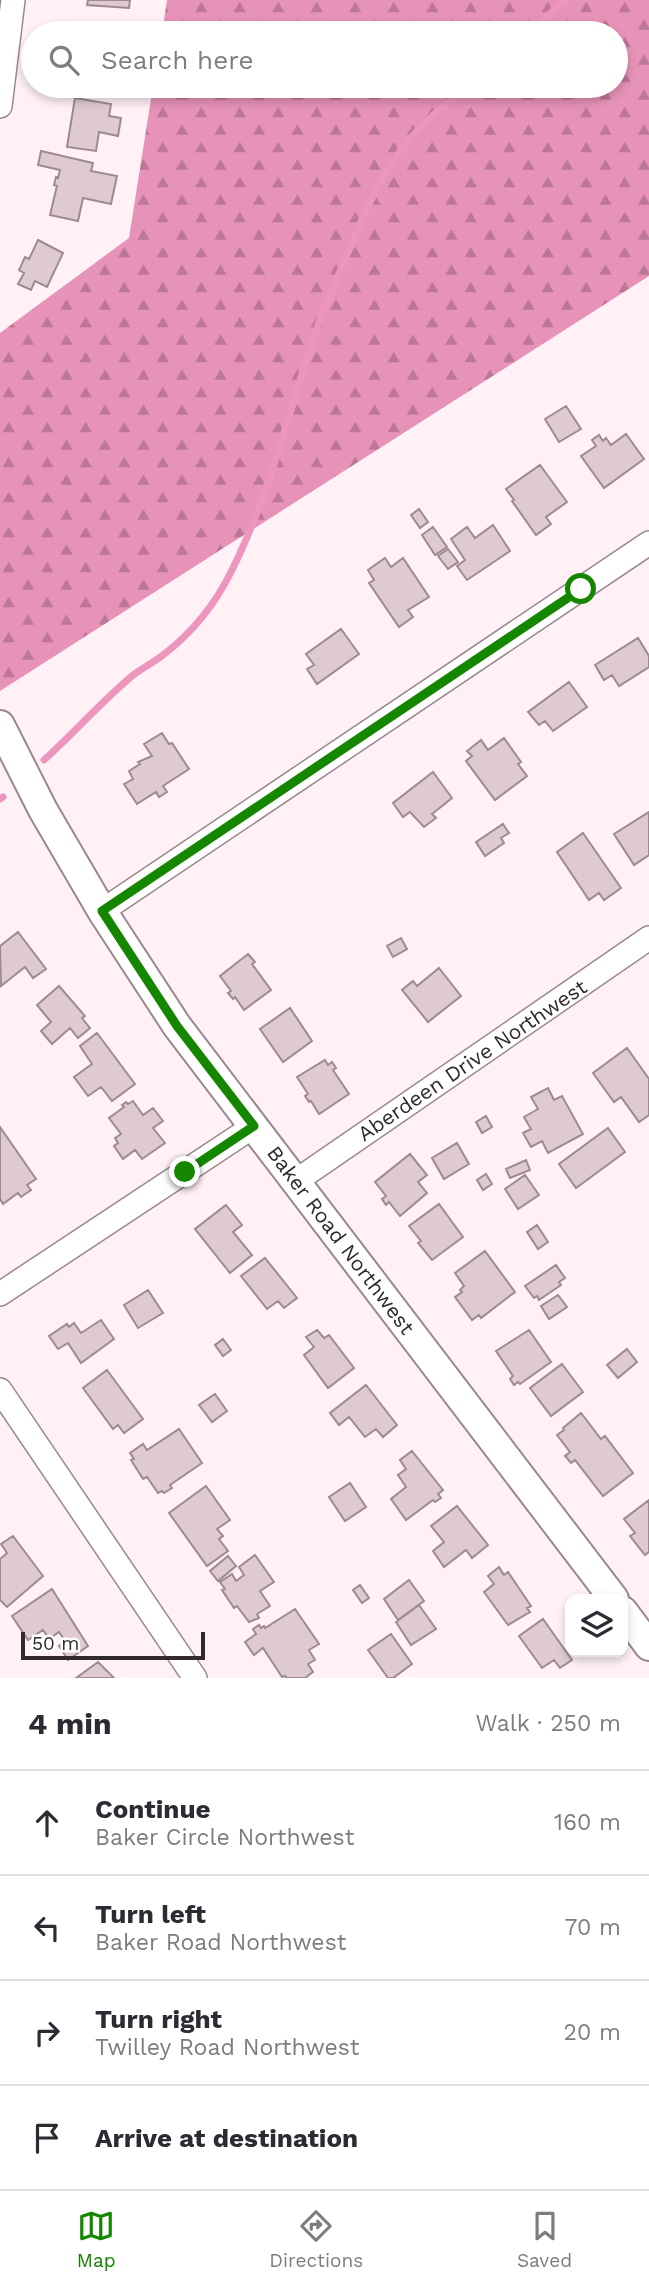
<!DOCTYPE html>
<meta charset="utf-8">
<style>
:root{--surface:#fff;--page:#f7f7f7;--text:#2b2b33;--muted:#7c7c81;--line:#e1e1e2;--accent:#148600}
body{margin:0;font-family:"Work Sans",sans-serif;background:var(--page);color:var(--text)}
.controls{position:absolute;right:21px;bottom:21px;display:grid;overflow:hidden;border-radius:14px;box-shadow:0 4px 10px #0003}
.controls button{width:63px;height:63px;display:grid;place-items:center;padding:0;border:0;border-bottom:2px solid var(--line);background:var(--surface);color:var(--text);font:35px sans-serif}
.scale{position:absolute;left:21px;bottom:18px;width:184px;box-sizing:border-box;padding-left:7px;border:4px solid #322a2d;border-top:0;font-size:19px;line-height:24px;white-space:nowrap;color:#322a2d;-webkit-text-stroke:5px #fff;paint-order:stroke}
.stop{position:absolute;width:21px;height:21px;margin:-16px;border:5px solid #148600;border-radius:50%;background:#fff}
.stop.end{background:#148600;border-color:#fff;box-shadow:0 2px 7px #0008}
.list{margin:0;padding:0;list-style:none}
h2{display:flex;justify-content:space-between;align-items:center;height:91px;margin:0;padding:0 28px;font-size:30px}
h2 small{font-size:23px;font-weight:400;color:var(--muted)}
.list li{display:grid;grid-template-columns:46px 1fr auto;gap:21px;align-items:center;box-sizing:border-box;height:105px;padding:0 28px;border-top:2px solid var(--line)}
.list b{display:block;font-size:26px;white-space:nowrap}
.list p{margin:0;font-size:23px;white-space:nowrap;color:var(--muted)}
.list em{font-size:23px;font-style:normal;color:var(--muted)}
.icon{flex:none;width:38px;height:38px;fill:none;stroke:currentColor;stroke-width:2;stroke-linecap:round;stroke-linejoin:round}
.map{position:relative;flex:none;width:649px;height:1678px;overflow:hidden}
.search{position:absolute;background:var(--surface);box-shadow:0 4px 10px #0003;left:21px;right:21px;top:21px;height:77px;display:flex;align-items:center;gap:18px;box-sizing:border-box;padding:0 24px;border-radius:38px;color:var(--muted);font-size:26px}
.sheet{height:511px;background:var(--surface)}
nav{display:flex;justify-content:space-around;align-items:center;box-sizing:border-box;height:98px;border-top:2px solid var(--line);background:var(--surface);font-size:19px;color:var(--muted)}
nav a{display:grid;justify-items:center;gap:4px}
nav .on{color:var(--accent)}
.map>svg:first-child{display:block}
</style>
<div class="map">
<svg width="649" height="1678" viewBox="0 0 649 1678">
<defs>
<pattern id="forest-firs" width="22" height="20" patternUnits="userSpaceOnUse" patternTransform="scale(1.75)"><rect width="22" height="20" fill="#e792b8"/><path d="M5 1l3.5 6h-7zM16 11l3.5 6h-7z" fill="#bc7796"/></pattern>
</defs>
<rect width="100%" height="100%" fill="#fff1f6"/>
<path fill="url(#forest-firs)" d="M167,0H649V276L0,691V333L129,238L153,86H616V33H162Z"/>
<g fill="none" stroke-linecap="round" stroke-linejoin="round">
<path stroke="#ec96bd" stroke-width="7" d="M528,33L566,0
M44,760C74,733 101,702 132,676C142,668 153,663 163,655C192,633 216,603 232,570C270,494 289,410 316,331C324,306 336,282 346,257C378,180 399,134 471,86
M0,799L3,797"/>
</g>
<path fill="#dfcad2" stroke="#9e8a92" stroke-width="2" d="M88,0H130L129,8L87,5Z
M75,98L111,104L109,116L121,118L118,136L99,132L96,151L67,147Z
M41,151L93,163L91,171L117,176L111,204L83,198L78,221L50,215L57,186L54,185L56,177L58,178L60,170L38,165Z
M38,240L63,253L47,287L35,281L31,290L18,284L24,273L19,270L25,257L29,259Z
M566,406L581,429L559,442L545,419Z
M626,434L644,459L604,488L581,456L596,446L592,440L599,435L603,441L606,438L611,445Z
M540,465L567,502L546,517L551,524L536,535L512,501L514,500L506,489Z
M419,509L428,522L420,528L411,515Z
M493,525L510,551L467,580L457,566L465,560L451,539L467,527L475,538Z
M433,527L447,547L435,555L422,535Z
M448,549L458,562L448,569L438,556Z
M385,558L391,567L403,558L429,597L408,610L413,617L399,627L369,583L374,580L368,570Z
M341,629L359,654L317,684L307,669L314,665L306,654Z
M638,638L649,656V667L619,686L612,675L604,680L595,665Z
M569,682L587,707L553,731L545,721L539,725L528,712Z
M162,733L169,744L172,743L189,769L163,786L167,792L159,797L156,792L137,804L124,784L133,779L129,771L140,764L138,762L152,756L144,744Z
M504,738L521,762L518,764L527,776L495,800L466,761L472,756L467,751L481,740L488,750Z
M433,772L452,798L432,814L436,818L424,827L410,812L403,817L393,803Z
M649,812V855L634,865L614,834Z
M503,824L509,833L501,838L504,843L485,856L476,842Z
M583,833L621,888L604,900L599,893L589,900L557,852Z
M18,932L46,969L33,978L25,967L1,986L0,946Z
M401,938L407,949L393,957L387,946Z
M248,954L255,962L252,964L271,990L244,1010L235,997L233,999L228,993L231,991L220,976Z
M439,968L461,996L428,1022L402,990L413,981L417,986Z
M59,986L85,1016L82,1018L90,1028L78,1038L70,1028L52,1044L41,1031L51,1022L37,1005Z
M290,1008L312,1041L283,1062L260,1029Z
M97,1033L135,1084L112,1101L101,1087L88,1096L74,1077L92,1064L80,1046Z
M627,1048L649,1079V1115L639,1122L621,1097L614,1102L593,1073Z
M325,1060L328,1065L332,1062L336,1068L333,1070L349,1094L319,1114L311,1101L309,1102L305,1096L308,1094L297,1077Z
M548,1088L554,1100L562,1096L583,1134L548,1153L542,1141L531,1147L523,1133L531,1129L524,1117L538,1109L531,1097Z
M133,1101L143,1115L153,1108L163,1121L153,1128L165,1143L142,1159L135,1150L123,1159L114,1146L118,1143L115,1138L121,1134L109,1118L124,1107L122,1105L126,1102L128,1104Z
M486,1116L492,1127L482,1133L476,1122Z
M0,1127L36,1179L27,1185L31,1190L21,1197L18,1193L3,1204L0,1199Z
M608,1128L625,1152L576,1188L559,1164Z
M457,1143L469,1164L444,1179L432,1158Z
M410,1154L427,1175L418,1182L427,1193L400,1216L389,1202L386,1205L382,1199L386,1196L375,1182Z
M526,1160L530,1170L510,1178L506,1169Z
M486,1174L492,1184L483,1190L477,1180Z
M525,1175L539,1195L518,1209L505,1189Z
M439,1204L463,1237L432,1260L418,1243L421,1241L409,1226Z
M226,1205L242,1225L233,1232L252,1255L230,1273L195,1229Z
M537,1225L548,1242L538,1249L527,1232Z
M485,1251L515,1292L481,1318L479,1315L472,1320L455,1297L462,1292L460,1290L464,1286L455,1273Z
M265,1258L297,1298L284,1308L278,1301L267,1309L241,1276Z
M556,1265L565,1278L559,1282L561,1285L539,1300L537,1296L534,1298L525,1286Z
M148,1290L163,1313L138,1328L124,1305Z
M558,1295L567,1307L549,1319L541,1306Z
M101,1320L114,1339L81,1363L68,1343L58,1349L49,1336L67,1324L69,1327L74,1323L81,1333Z
M317,1330L324,1338L329,1335L354,1368L328,1388L304,1355L314,1347L306,1337Z
M529,1330L551,1362L520,1384L518,1382L514,1385L510,1379L513,1376L496,1351Z
M223,1339L231,1350L223,1356L215,1345Z
M627,1349L637,1362L618,1378L607,1365Z
M562,1364L583,1392L551,1416L530,1388Z
M107,1370L143,1419L124,1433L118,1425L113,1429L83,1388Z
M366,1385L397,1425L383,1437L376,1429L365,1437L349,1417L339,1425L330,1413Z
M215,1394L227,1411L212,1422L199,1405Z
M581,1413L601,1439L605,1436L633,1473L603,1496L575,1460L571,1463L565,1456L570,1452L557,1435L564,1430L563,1428Z
M179,1429L202,1463L170,1485L172,1488L164,1493L162,1491L158,1493L147,1477L143,1479L131,1460L134,1459L130,1453L143,1444L147,1450Z
M412,1451L443,1490L438,1494L441,1498L435,1502L433,1500L406,1520L391,1499L406,1487L398,1475L406,1469L400,1460Z
M350,1483L366,1507L345,1521L329,1497Z
M206,1486L230,1520L217,1529L223,1536L219,1539L228,1551L207,1566L169,1513Z
M649,1500V1552L645,1555L630,1536L635,1533L624,1519Z
M457,1506L488,1545L472,1558L466,1550L444,1567L433,1551L444,1542L431,1526Z
M13,1536L43,1576L7,1607L0,1600V1559L7,1553L1,1544Z
M255,1555L274,1582L260,1591L270,1606L257,1614L259,1618L249,1622L237,1606L234,1608L222,1590L225,1589L220,1582L232,1574L236,1581L244,1575L239,1567Z
M228,1556L236,1566L218,1581L210,1571Z
M499,1567L504,1575L508,1572L531,1606L527,1608L530,1612L508,1625L484,1592L494,1584L488,1576Z
M409,1580L424,1601L398,1620L384,1599Z
M360,1585L369,1598L362,1603L353,1590Z
M52,1589L88,1646L68,1660L59,1646L65,1641L59,1632L49,1639L43,1630L28,1640L12,1616Z
M419,1605L436,1629L411,1645L396,1622Z
M295,1609L319,1644L309,1650L315,1660L308,1664L313,1672L305,1678H287L285,1676L282,1677L263,1648L254,1655L245,1642L256,1634L253,1629L259,1625L261,1628L264,1626L265,1628Z
M543,1619L572,1660L560,1668L554,1660L542,1668L519,1636Z
M391,1634L412,1664L393,1678H388L368,1650Z
M98,1662L114,1678H76Z"/>
<g fill="none" stroke-linecap="round" stroke-linejoin="round">
<g stroke="#9b878f" stroke-width="26">
<path id="minor" d="M0,106L13,0
M102,911L649,543
M296,1181L649,938
M0,1294L254,1126
M0,1390L195,1678"/>
</g>
<g stroke="#9b878f" stroke-width="32">
<path id="tertiary" d="M0,725L43,810L102,911L177,1026L614,1599
M623,1611L649,1646"/>
</g>
<use href="#minor" stroke="#fff" stroke-width="23"/>
<use href="#tertiary" stroke="#fff" stroke-width="28"/>
</g>
<g fill="none" stroke-linecap="round" stroke-linejoin="round">
<path stroke="#148600" stroke-width="9" d="M185,1172L254,1126L177,1026L102,911L581,589"/>
</g>
<g text-anchor="middle" dominant-baseline="central" stroke-width="5" stroke-linejoin="round" paint-order="stroke">
<g font-size="21" fill="#322a2d" stroke="#fff">
<text transform="translate(472 1060) rotate(-34)">Aberdeen Drive Northwest</text>
<text transform="translate(341 1240) rotate(53)">Baker Road Northwest</text>
</g>
</g>
</svg>
<div class="controls">
<button><svg class="icon" aria-label="layers" viewBox="0 0 24 24"><path d="M12 4l9 5-9 5-9-5zM3 14l9 5 9-5"/></svg></button>
</div>
<div class="scale">50 m</div>
<div class="stop" style="left:581px;top:589px"></div>
<div class="stop end" style="left:185px;top:1172px"></div>
<div class="search"><svg class="icon" aria-label="search" viewBox="0 0 24 24"><circle cx="10" cy="10" r="6"/><path d="M15 15l6 6"/></svg>Search here</div>
</div>
<section class="sheet">
<h2>4 min<small>Walk · 250 m</small></h2>
<ul class="list">
<li><svg class="icon" aria-label="ahead" viewBox="0 0 24 24"><path d="M12 20V5M6 11l6-6 6 6"/></svg><div><b>Continue</b><p>Baker Circle Northwest</p></div><em>160 m</em></li>
<li><svg class="icon" aria-label="left" viewBox="0 0 24 24"><path d="M17 20v-9H6M10 6l-5 5 5 5"/></svg><div><b>Turn left</b><p>Baker Road Northwest</p></div><em>70 m</em></li>
<li><svg class="icon" aria-label="right" viewBox="0 0 24 24"><path d="M7 20v-9h11M14 6l5 5-5 5"/></svg><div><b>Turn right</b><p>Twilley Road Northwest</p></div><em>20 m</em></li>
<li><svg class="icon" aria-label="arrive" viewBox="0 0 24 24"><path d="M6 21V4h12l-3 4 3 4H6"/></svg><div><b>Arrive at destination</b></div></li>
</ul>
</section>
<nav>
<a class="on"><svg class="icon" aria-label="map" viewBox="0 0 24 24"><path d="M3 6l6-2 6 2 6-2v14l-6 2-6-2-6 2zM9 4v14M15 6v14"/></svg>Map</a>
<a><svg class="icon" aria-label="directions" viewBox="0 0 24 24"><path d="M12 3l9 9-9 9-9-9zM9 14v-3h6M13 9l2 2-2 2"/></svg>Directions</a>
<a><svg class="icon" aria-label="saved" viewBox="0 0 24 24"><path d="M7 4h10v16l-5-4-5 4z"/></svg>Saved</a>
</nav>
